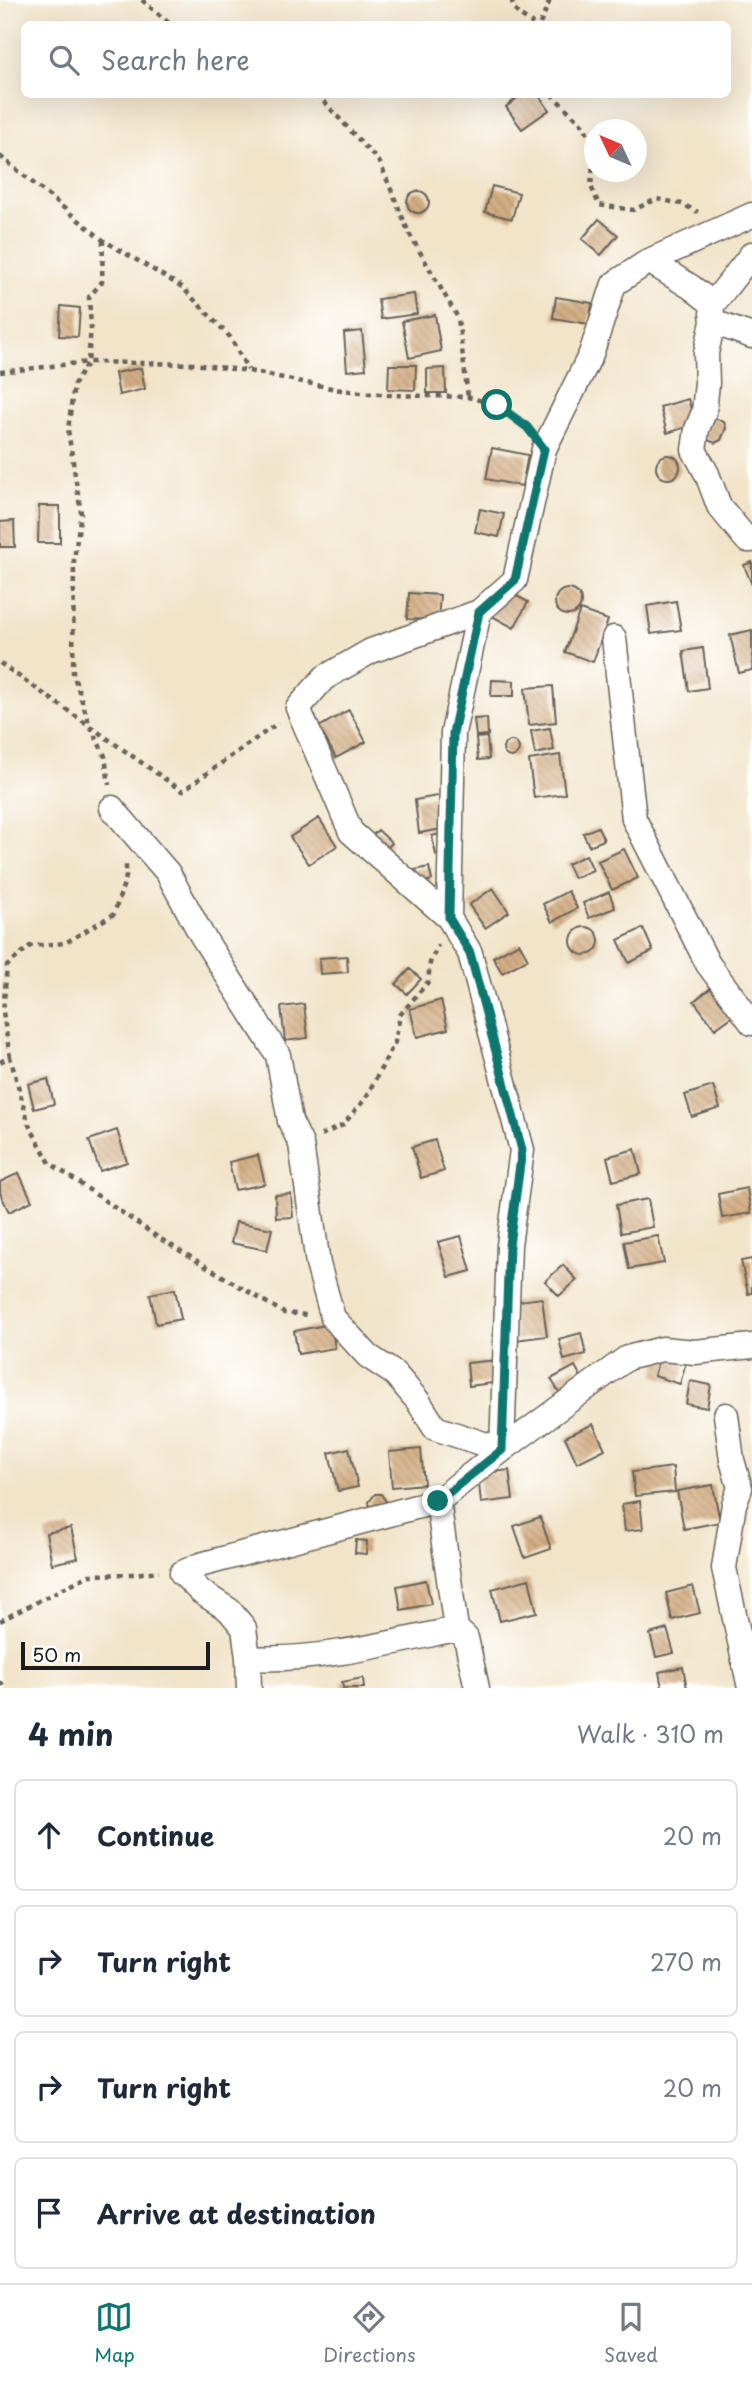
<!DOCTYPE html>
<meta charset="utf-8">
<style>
:root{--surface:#fff;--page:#f2f2f3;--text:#1f2937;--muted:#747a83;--line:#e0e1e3;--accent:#0f766e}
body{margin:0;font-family:"Playpen Sans",sans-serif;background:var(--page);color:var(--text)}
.compass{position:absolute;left:584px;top:119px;width:63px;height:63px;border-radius:50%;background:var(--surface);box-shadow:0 7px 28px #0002;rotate:314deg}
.scale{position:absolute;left:21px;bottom:18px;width:189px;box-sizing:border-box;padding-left:7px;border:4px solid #1c1c1c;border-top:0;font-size:19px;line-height:24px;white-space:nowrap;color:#1c1c1c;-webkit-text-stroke:5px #fff;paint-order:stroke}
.stop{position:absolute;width:21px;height:21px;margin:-16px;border:5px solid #0f766e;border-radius:50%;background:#fff}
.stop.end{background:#0f766e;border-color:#fff;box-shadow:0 2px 7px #0008}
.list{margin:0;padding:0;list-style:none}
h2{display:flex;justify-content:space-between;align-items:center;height:91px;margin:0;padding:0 28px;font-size:30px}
h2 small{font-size:23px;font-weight:400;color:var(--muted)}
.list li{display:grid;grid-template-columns:46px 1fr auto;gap:21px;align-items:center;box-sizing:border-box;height:112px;margin:0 14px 14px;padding:0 14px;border:2px solid var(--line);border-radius:10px}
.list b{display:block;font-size:26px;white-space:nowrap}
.list em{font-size:23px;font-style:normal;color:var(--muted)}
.icon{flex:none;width:38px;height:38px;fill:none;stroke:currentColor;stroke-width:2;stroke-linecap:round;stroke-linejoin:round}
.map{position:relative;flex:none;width:752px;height:1688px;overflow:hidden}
.search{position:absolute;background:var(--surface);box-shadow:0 7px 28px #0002;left:21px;right:21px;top:21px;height:77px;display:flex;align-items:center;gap:18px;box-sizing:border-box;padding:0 24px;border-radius:10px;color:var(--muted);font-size:26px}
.sheet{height:595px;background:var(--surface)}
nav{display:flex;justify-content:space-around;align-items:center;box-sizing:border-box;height:98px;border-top:2px solid var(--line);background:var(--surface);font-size:19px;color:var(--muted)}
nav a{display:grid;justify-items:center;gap:4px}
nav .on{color:var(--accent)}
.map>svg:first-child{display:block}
</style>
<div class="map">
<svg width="752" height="1688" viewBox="0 0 752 1688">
<defs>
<pattern id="building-back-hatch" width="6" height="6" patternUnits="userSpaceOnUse" patternTransform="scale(1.75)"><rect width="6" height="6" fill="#d3ae84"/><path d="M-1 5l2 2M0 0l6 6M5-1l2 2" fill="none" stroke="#b59571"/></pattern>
</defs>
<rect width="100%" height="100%" fill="#fff"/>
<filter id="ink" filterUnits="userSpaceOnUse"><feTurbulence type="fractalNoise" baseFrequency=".0143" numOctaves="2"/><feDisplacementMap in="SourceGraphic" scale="14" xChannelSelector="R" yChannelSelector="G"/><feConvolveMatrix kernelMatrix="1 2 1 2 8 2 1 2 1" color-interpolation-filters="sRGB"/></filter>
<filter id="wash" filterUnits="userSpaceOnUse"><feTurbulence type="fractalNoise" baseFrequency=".00686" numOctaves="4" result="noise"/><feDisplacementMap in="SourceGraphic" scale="28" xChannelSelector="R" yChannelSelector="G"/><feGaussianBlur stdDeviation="1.57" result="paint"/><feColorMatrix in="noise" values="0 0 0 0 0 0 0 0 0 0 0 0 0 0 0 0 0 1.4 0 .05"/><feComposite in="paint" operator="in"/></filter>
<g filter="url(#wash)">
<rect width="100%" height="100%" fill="#f1e4c9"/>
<g id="blocks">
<path fill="url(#building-back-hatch)" d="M522,94H538L549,110L522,129L506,107Z
M492,186L519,193L512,219L485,212Z
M407 202a11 11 0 1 1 22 0a11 11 0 1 1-22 0Z
M599,219L618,235L601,255L582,239Z
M414,294L417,314L381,319L378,299Z
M556,297L592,303L589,324L553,318Z
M61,306L80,308L78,337L59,336Z
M435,315L441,351L409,358L402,321Z
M362,331L366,369L347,371L344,333Z
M389,365H416L415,390L388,389Z
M141,368L145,389L119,395L115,373Z
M445,368L446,393H427V369Z
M688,399L696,424L667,433L660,407Z
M712,417L724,422L726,428L721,440L715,443L703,438Z
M492,448L528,455L522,486L486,479Z
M656 467a12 12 0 1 1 24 0a12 12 0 1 1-24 0Z
M39,506H60V543H38Z
M480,509L504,514L499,537L475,532Z
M14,521L15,547H0V522Z
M752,562V585L744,565Z
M555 602a13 13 0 1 1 26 0a13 13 0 1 1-26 0Z
M506,590L528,602L514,628L492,616Z
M409,593L440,595L438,620L407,619Z
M676,601L681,630L651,634L647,606Z
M580,610L608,620L593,662L565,652Z
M752,630V670L739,673L730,635Z
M703,648L708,688L689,691L683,651Z
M492,680L514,681V696H491Z
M553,686L556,722L529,725L525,688Z
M349,710L366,742L336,758L319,727Z
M487,718L488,735L476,736L474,719Z
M550,728L554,750L535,754L531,731Z
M487,737L489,759L478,760L476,738Z
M503 749a8 8 0 1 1 16 0a8 8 0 1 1-16 0Z
M560,755L565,794L534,798L529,760Z
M443,795L448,828L419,833L415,800Z
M319,818L337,846L309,864L290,837Z
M598,827L604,840L589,846L583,833Z
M378,830L392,843L380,855L366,842Z
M444,833L449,852L436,855L432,836Z
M624,849L638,878L612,890L598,861Z
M586,855L593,870L574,878L567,864Z
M429,867L432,880L414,885L410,871Z
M493,888L509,912L485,928L469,905Z
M568,891L577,908L552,922L543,904Z
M609,892L615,908L589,918L583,903Z
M571 941a14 14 0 1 1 28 0a14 14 0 1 1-28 0Z
M643,928L653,951L629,963L618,940Z
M519,943L528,959L502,973L493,957Z
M347,956L348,972L320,974L319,958Z
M410,969L421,979L407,994L396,984Z
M719,982L740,1011L715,1029L694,1001Z
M441,1000L448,1029L417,1037L410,1009Z
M304,1004L308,1038L285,1041L281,1007Z
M48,1079L54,1104L34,1109L28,1084Z
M713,1086L720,1108L692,1117L685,1095Z
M117,1130L127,1162L100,1171L89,1140Z
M435,1140L444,1171L421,1178L412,1147Z
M635,1149L641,1174L613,1181L607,1157Z
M258,1155L265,1184L235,1190L229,1162Z
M19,1173L32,1201L9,1212L0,1193V1182Z
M747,1188L751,1213L722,1218L718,1194Z
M291,1194L293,1217L276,1218L275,1195Z
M648,1199L653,1227L621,1233L616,1205Z
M236,1222L272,1229L267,1250L231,1243Z
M461,1236L471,1271L449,1277L438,1242Z
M658,1236L664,1263L629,1269L624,1242Z
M752,1259V1293L748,1294L741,1261Z
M563,1265L577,1280L559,1296L545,1281Z
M175,1289L181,1319L156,1324L150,1294Z
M542,1298L547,1336L516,1340L511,1302Z
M331,1324L335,1348L298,1354L294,1331Z
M581,1333L586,1354L564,1360L559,1339Z
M660,1354L686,1362L680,1384L654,1376Z
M498,1360L500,1382L469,1386L467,1363Z
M575,1366L586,1386L563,1399L551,1379Z
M690,1381L711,1385L707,1408L686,1404Z
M593,1424L605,1449L577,1463L565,1437Z
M349,1448L358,1487L338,1491L329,1453Z
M421,1449L424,1484L392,1487L389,1452Z
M673,1467L675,1492L635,1496L632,1472Z
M509,1470L513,1499L481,1503L478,1474Z
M713,1485L720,1522L684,1529L677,1491Z
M375,1494H381L387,1503L370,1507L369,1502Z
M640,1501L643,1529L625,1531L622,1504Z
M540,1517L551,1549L525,1558L514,1526Z
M71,1528L78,1558L52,1564L46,1533Z
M356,1540L367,1541L366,1554L355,1553Z
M529,1579L537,1612L500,1621L492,1589Z
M426,1580L431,1604L401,1610L397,1586Z
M693,1586L700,1613L672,1620L666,1593Z
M667,1629L674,1653L656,1657L650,1634Z
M683,1667L687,1688H662L659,1672Z
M363,1678L364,1688H343L342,1682Z"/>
</g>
</g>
<g filter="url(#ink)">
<use href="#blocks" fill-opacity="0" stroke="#676259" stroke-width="2"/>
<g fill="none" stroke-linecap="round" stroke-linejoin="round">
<g stroke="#676259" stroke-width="27">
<path id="street" d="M649,261L691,287L713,304L752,254
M712,313L713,322L706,353L707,383L704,412L697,429L694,450L707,474L719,506L747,540H752
M713,322L752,336
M614,638L634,819L708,964L752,1023
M112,808L168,873L201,934L278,1055L290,1121L301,1144L318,1264L333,1318L368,1356L395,1374L418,1401L435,1428L502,1450L509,1245L522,1150L470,953L449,918L351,832L298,708L324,678L371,651L479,612L515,580L544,449L591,354L614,284L649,261L752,215
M449,918L453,733L479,612
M726,1415L732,1460L740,1488L734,1504L724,1568L750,1688
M438,1501L456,1629L466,1638L477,1688
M248,1658C316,1662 390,1643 456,1629
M249,1688L248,1658L244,1628L229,1610L201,1592L182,1573L200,1565L438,1501L502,1450L627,1358L662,1349L695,1352L752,1346"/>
</g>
<path stroke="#676259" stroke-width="4.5" stroke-dasharray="5 5" stroke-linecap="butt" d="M142,0L170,24
M512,0C513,14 523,17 533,24
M540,24L550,0
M317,94L380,163L409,233L458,318L468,397
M551,94L585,127L594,152L591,186L599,205L633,210L657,199L682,204L698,212
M0,156L103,240L182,287L230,337L248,370
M103,240L102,282L89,297L91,327L88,362L74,384L68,430L81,513L74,559L73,673L90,726L105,756L109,785
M0,372L88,362L194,364L249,371L341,390L390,395L468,397L497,405L529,430
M0,663L182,791L278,723
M10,1057L3,1012L7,966L30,946L65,943L114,914L126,877V863
M0,1062L10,1057L29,1125L50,1163L159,1238L284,1313L307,1315
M321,1135L343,1125L365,1099L395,1042L400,1015L428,982L430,963L438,945
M0,1621L89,1575L134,1574L159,1571
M0,1682L7,1688"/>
<use href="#street" stroke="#fff" stroke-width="24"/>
</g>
</g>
<g fill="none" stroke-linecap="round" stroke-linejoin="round" filter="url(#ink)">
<path stroke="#0f766e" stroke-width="9" d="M438,1501L502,1450L509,1245L522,1150L470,953L449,918L453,733L479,612L515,580L544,449L527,427L497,405"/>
</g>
</svg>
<svg class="compass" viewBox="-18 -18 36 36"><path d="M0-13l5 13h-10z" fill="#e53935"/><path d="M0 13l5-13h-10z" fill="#747a83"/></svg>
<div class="scale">50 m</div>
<div class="stop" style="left:497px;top:405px"></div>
<div class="stop end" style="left:438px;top:1501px"></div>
<div class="search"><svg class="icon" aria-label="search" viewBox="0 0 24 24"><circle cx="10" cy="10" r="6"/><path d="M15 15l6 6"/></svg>Search here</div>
</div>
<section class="sheet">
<h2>4 min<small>Walk · 310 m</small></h2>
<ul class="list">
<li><svg class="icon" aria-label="ahead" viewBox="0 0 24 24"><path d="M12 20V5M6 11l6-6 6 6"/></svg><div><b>Continue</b></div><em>20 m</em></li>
<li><svg class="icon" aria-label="right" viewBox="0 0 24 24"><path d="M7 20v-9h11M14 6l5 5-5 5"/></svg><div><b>Turn right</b></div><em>270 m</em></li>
<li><svg class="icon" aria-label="right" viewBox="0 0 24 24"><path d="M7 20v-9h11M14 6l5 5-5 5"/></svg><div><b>Turn right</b></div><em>20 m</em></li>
<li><svg class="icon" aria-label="arrive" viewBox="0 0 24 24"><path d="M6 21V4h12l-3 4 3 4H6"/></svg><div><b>Arrive at destination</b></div></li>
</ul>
</section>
<nav>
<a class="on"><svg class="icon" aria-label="map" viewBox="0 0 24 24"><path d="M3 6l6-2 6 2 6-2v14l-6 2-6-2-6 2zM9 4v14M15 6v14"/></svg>Map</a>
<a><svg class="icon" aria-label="directions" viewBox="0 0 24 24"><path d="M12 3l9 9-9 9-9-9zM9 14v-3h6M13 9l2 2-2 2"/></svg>Directions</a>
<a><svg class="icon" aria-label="saved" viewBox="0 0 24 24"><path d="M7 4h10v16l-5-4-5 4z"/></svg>Saved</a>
</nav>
